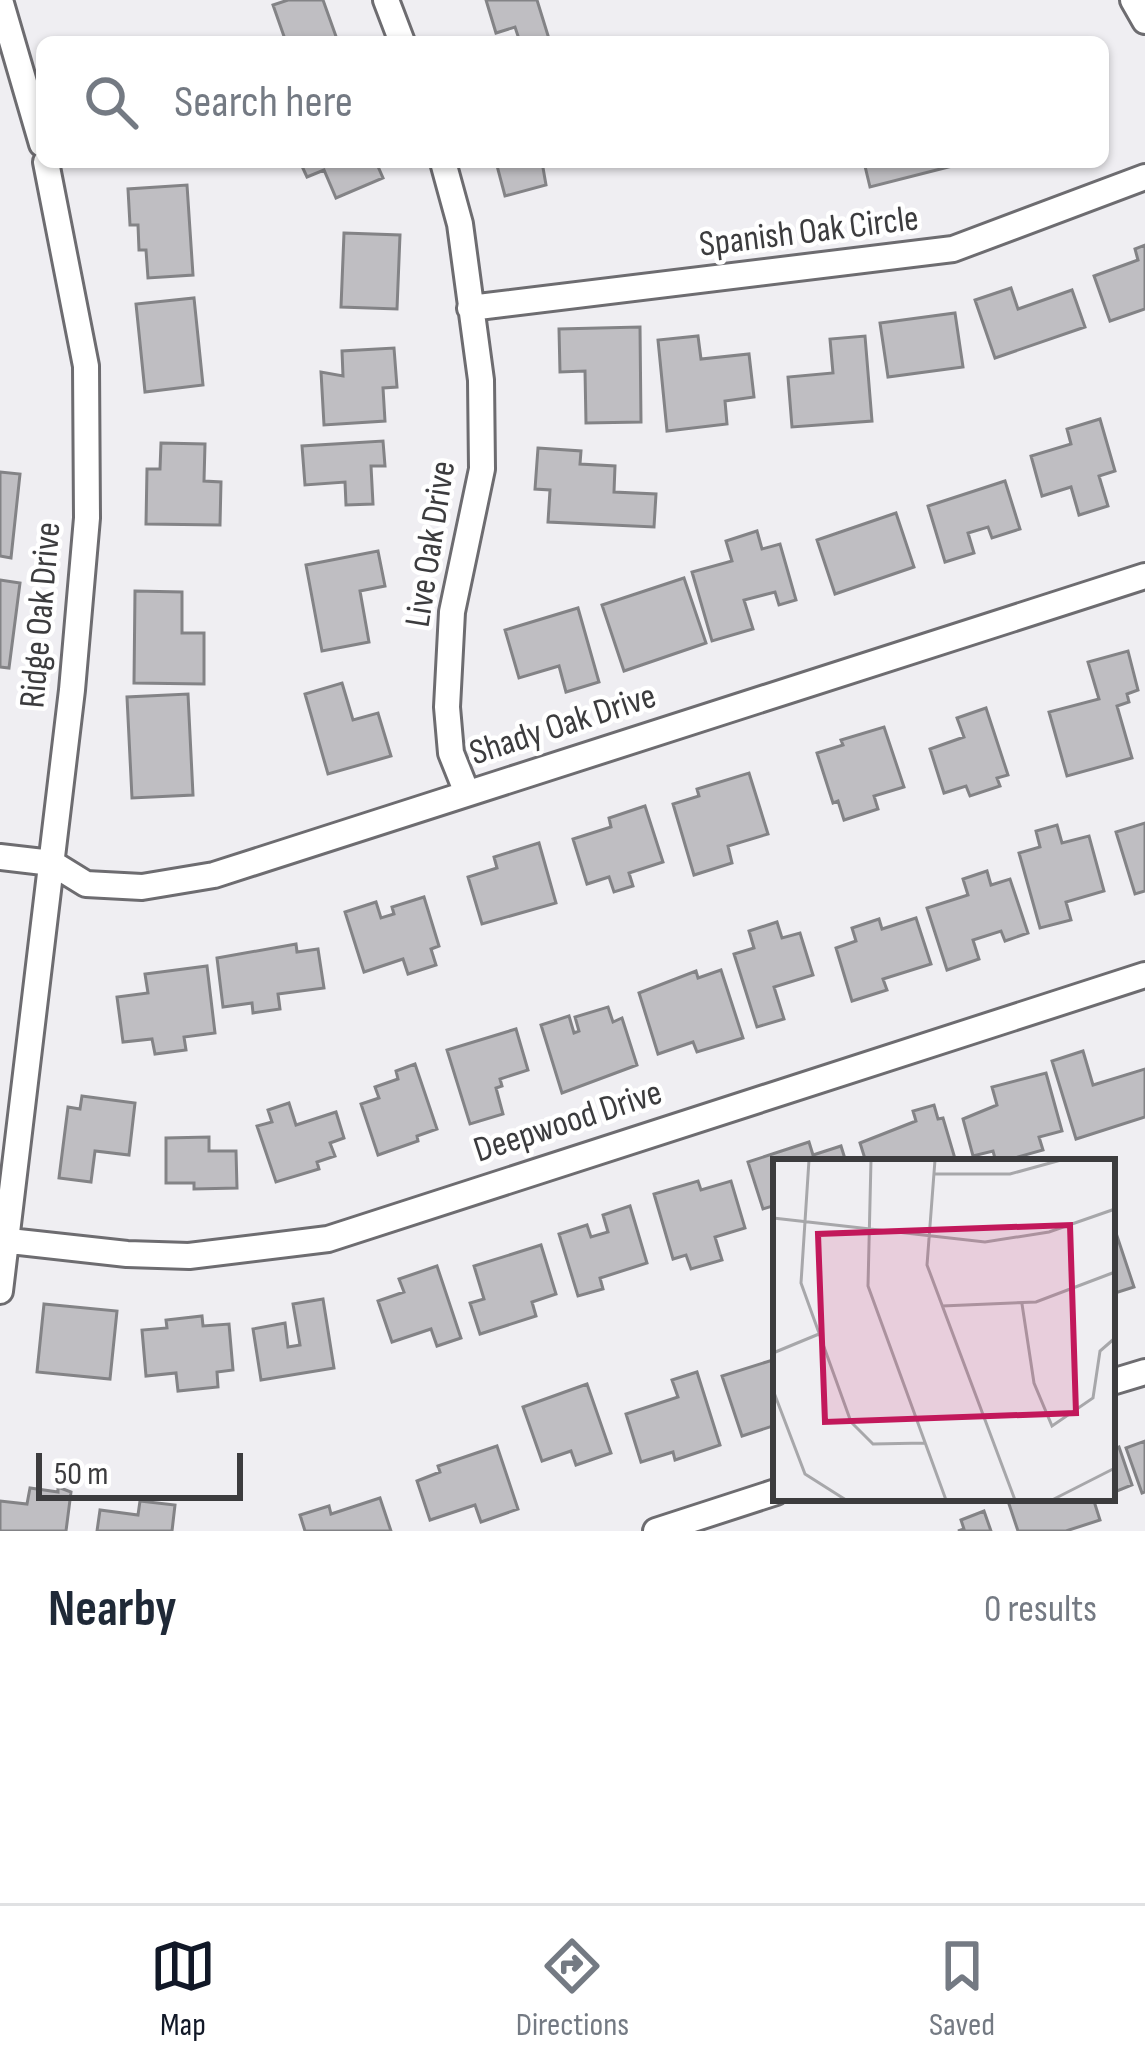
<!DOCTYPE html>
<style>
:root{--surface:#fff;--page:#f6f6f7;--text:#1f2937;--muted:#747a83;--line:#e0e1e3;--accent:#111827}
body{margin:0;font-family:"Sofia Sans Condensed",sans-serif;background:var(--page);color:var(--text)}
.scale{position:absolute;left:36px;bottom:30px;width:207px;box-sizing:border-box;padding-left:12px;border:6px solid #3c3c3e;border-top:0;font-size:33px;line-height:42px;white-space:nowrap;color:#3c3c3e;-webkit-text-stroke:9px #fff;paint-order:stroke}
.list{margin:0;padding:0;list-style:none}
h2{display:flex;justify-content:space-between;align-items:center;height:156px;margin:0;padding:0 48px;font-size:51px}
h2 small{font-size:39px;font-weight:400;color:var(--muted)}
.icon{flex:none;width:66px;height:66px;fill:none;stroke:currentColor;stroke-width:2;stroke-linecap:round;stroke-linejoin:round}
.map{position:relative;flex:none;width:1145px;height:1531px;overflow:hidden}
.search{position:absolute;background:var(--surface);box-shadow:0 3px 9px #0004;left:36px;right:36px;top:36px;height:132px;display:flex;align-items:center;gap:30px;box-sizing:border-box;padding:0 42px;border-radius:18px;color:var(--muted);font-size:45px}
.sheet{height:372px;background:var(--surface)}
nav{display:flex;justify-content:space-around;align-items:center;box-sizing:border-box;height:168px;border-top:3px solid var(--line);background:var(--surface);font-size:33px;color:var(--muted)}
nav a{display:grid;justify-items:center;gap:6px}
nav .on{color:var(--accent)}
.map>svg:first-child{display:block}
</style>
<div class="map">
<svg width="1145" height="1531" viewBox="0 0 1145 1531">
<rect width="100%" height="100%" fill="#efeef2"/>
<path fill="#bfbec2" stroke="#838386" stroke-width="3" d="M288,0H323L338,42H286L273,5Z
M486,0H537L550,42H510L519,39L515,27L496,33Z
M300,162H376L383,178L336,198L324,170L307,177Z
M496,162H542L546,185L505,196Z
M864,162H964V163L870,187Z
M187,185L193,275L148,278L146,250H139L138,225H130L128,189Z
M344,233L400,235L397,309L341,307Z
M1145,245V309L1110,321L1094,276L1138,260L1135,249Z
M1011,288L1018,309L1072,290L1085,327L995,358L975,300Z
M194,298L203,385L145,392L136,304Z
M955,313L963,367L888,377L880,323Z
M640,327L641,422L586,423L585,371L560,372L559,329Z
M698,336L701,359L749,354L754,397L725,401L727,424L667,431L658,340Z
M865,336L872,421L792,427L788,377L833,373L830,339Z
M394,348L397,387L383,388L385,421L324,425L321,372L343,376L342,351Z
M1100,419L1115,471L1099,476L1108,506L1079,515L1071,487L1042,496L1031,456L1071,444L1067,429Z
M383,441L385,466H371L373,504L346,505L345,482L305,485L302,446Z
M161,443L205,444L204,481L221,482L220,525L146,524L147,469H160Z
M538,448L581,451L580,464L615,466L614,492L656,494L654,527L548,522L550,490L535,489Z
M0,472L20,474L11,558L0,556Z
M1005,481L1020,529L992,538L988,527L968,533L974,553L945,562L928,506Z
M896,513L914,567L835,594L817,540Z
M757,531L762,549L780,544L796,600L779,605L775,592L744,600L753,629L712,641L692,572L732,561L726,541Z
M378,551L385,586L360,591L369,642L322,651L306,565Z
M684,578L706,643L624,671L602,605Z
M0,580L20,583L9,668L0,667Z
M135,591L182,592V633H204V684L134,683Z
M578,608L599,682L566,692L559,666L519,678L505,630Z
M1128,651L1138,690L1127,694L1129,702L1117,706L1132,758L1067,776L1049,712L1099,699L1088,662Z
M342,683L353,720L378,713L391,756L328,774L305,694Z
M188,694L193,795L132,798L127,697Z
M986,708L1008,775L997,778L1000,786L970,796L966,786L944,793L930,749L964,737L957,718Z
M884,727L904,787L874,796L878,809L844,820L838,801L833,803L817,753L843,745L841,740Z
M749,773L768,834L728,846L732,863L694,875L673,804L699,796L697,789Z
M645,806L663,862L629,873L633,886L614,892L609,877L587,884L573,839L611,827L609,818Z
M1145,823V891L1135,894L1116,832Z
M1057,825L1062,843L1089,836L1104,891L1066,902L1071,920L1040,928L1019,853L1040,847L1036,831Z
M539,843L556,903L482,924L468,877L497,868L494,857Z
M987,871L991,885L1010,879L1028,933L1005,941L1001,931L973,940L979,959L947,970L927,908L968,895L963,879Z
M424,897L439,946L431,949L436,965L408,974L403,959L364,972L345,912L376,902L381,918L394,914L392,907Z
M916,918L931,964L883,979L887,990L852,1001L836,948L856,941L852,928L879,919L882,929Z
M777,922L782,938L800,933L813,975L774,987L784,1019L757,1027L734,954L754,948L749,931Z
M296,944L297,952L318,949L324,988L278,994L280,1009L253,1013L252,1003L223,1007L217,958Z
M207,966L215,1033L184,1037L186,1050L155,1054L152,1039L123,1042L117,997L148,993L145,974Z
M721,970L743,1038L697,1052L693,1042L658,1054L639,993L696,971L698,978Z
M608,1007L613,1022L622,1018L637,1065L562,1093L541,1025L569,1016L574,1033L579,1031L575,1017Z
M516,1029L528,1070L500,1079L502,1086L496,1088L503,1114L470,1124L447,1050Z
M1083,1051L1093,1085L1145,1069V1117L1076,1139L1052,1061Z
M415,1064L437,1129L417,1136L418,1141L378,1155L361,1104L379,1098L375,1087L398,1079L396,1071Z
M1046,1073L1062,1131L1039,1137L1043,1150L1000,1162H996L993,1151L973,1156L963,1119L997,1105L992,1087Z
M82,1096L135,1103L129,1155L95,1151L91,1182L59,1178L68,1107L80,1109Z
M289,1103L296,1125L336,1112L344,1138L330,1143L335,1156L317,1162L319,1169L276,1182L257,1126L272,1122L268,1110Z
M934,1105L938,1119L943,1118L956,1162H866L860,1143L916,1121L913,1111Z
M209,1137V1151H236L237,1188L194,1189V1183H166V1138Z
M809,1142L813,1155L841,1146L846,1162H776V1205L763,1209L748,1162Z
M698,1181L701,1190L731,1181L745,1228L715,1237L722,1260L691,1269L686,1255L673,1259L654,1194Z
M630,1206L647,1263L600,1278L603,1289L578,1296L559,1234L587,1225L591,1237L608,1232L603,1215Z
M1116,1233L1134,1287L1112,1294V1235Z
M541,1245L556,1294L532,1302L536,1316L480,1334L470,1303L484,1299L474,1266Z
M437,1266L461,1338L437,1346L431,1329L392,1342L378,1301L404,1292L399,1279Z
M323,1299L334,1368L261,1380L253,1329L285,1323L288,1347L300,1345L293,1304Z
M44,1304L117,1311L110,1379L37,1372Z
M202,1316L203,1326L229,1324L233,1370L217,1372L218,1387L178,1391L176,1373L146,1376L142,1330L167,1328L166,1320Z
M776,1359V1425L742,1436L722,1376Z
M697,1372L720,1445L675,1460L673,1452L641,1462L626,1414L678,1397L672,1380Z
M587,1384L611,1453L576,1465L571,1451L542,1461L523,1407Z
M1145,1441V1492L1142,1493L1126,1448Z
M497,1446L518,1509L481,1522L475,1505L430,1520L417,1481L440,1472L438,1466Z
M1119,1447L1132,1485L1112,1493V1450Z
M58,1487L71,1492L66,1531H0V1501L27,1504L30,1488L58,1492Z
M380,1498L391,1531H305L300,1515L329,1506L331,1514Z
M1007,1498H1093L1100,1520L1066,1531H1018Z
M140,1501L175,1505L172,1531H97L100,1510L138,1515Z
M984,1511L991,1531H958L964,1529L961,1520Z"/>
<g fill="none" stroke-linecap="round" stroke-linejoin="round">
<g stroke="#6d6c70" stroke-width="30">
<path id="minor" d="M0,0L42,144
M386,0L402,42
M1133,0L1145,21
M443,162L460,224L481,380L482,469L452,612L447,707L451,753L467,793
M470,308L953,249L1145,177
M0,857L52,863L86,884L142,887L214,875L1145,576
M0,1240L127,1254L189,1256L328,1239L1145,975
M0,1291L72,690L87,518L86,366L46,162
M1112,1382L1145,1372
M656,1531L776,1492"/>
</g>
<use href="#minor" stroke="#fff" stroke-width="24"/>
</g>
<g text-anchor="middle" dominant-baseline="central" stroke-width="9" stroke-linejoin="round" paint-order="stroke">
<g font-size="36" fill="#3c3c3e" stroke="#fff">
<text transform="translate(809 232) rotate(-7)">Spanish Oak Circle</text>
<text transform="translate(431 544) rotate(-81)">Live Oak Drive</text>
<text transform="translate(41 615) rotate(-85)">Ridge Oak Drive</text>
<text transform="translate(563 725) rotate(-18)">Shady Oak Drive</text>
<text transform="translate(568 1122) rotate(-18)">Deepwood Drive</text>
</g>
</g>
<g transform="translate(773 1159)">
<rect width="342" height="342" fill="#efeef2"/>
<path fill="none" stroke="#a7a7aa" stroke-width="3" d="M36,1L28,124L78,263L100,285L152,284M98,1L95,127L173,341M162,1L154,106L242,341M162,15H237L288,1M0,59L212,83L276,73L342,50M249,145L261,224L279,267L320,239L327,192L342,179M169,147L263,143L342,113M0,194L46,175M0,231L32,315L73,341M279,341L342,309"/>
<path fill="#c2185b" fill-opacity="0.15" stroke="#c2185b" stroke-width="6" d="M297,66L303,254L52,263L45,75Z"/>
<rect width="342" height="342" fill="none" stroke="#3c3c3e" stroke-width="6"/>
</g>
</svg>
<div class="scale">50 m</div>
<div class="search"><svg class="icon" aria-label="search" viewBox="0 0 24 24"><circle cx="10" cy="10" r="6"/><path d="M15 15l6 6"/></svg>Search here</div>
</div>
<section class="sheet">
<h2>Nearby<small>0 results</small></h2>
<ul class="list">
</ul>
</section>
<nav>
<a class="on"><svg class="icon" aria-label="map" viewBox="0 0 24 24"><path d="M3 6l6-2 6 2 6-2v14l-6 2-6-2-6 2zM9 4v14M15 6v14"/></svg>Map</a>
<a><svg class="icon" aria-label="directions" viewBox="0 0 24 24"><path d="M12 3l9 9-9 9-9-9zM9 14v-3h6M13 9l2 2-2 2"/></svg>Directions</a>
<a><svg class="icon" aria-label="saved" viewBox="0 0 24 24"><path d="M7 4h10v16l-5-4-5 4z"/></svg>Saved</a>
</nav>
